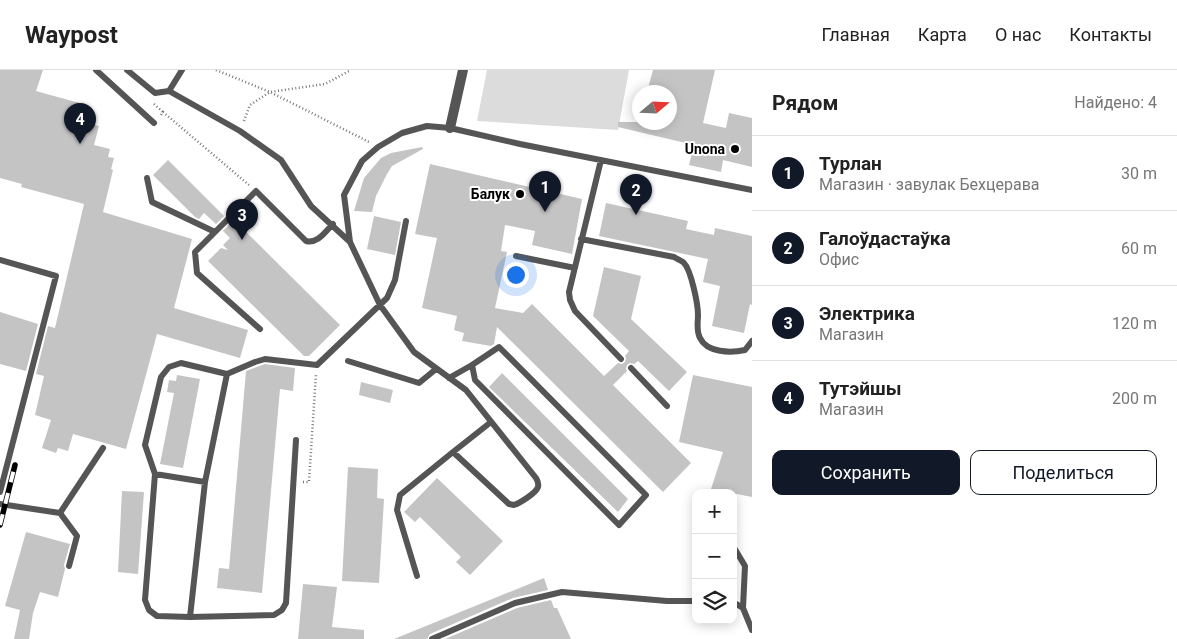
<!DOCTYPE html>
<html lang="ru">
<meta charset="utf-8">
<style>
:root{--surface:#fff;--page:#f2f2f2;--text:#222;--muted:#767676;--line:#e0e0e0;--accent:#111827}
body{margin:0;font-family:Roboto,sans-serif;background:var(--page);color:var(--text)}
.controls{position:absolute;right:15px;bottom:15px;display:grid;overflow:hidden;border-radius:10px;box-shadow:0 2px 12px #0003}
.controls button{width:45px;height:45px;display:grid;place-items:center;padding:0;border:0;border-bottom:1px solid var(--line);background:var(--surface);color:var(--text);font:25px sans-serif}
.compass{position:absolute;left:632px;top:15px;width:45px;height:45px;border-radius:50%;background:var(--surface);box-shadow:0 2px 12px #0003;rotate:71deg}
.you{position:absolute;left:515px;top:204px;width:18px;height:18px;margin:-12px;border:4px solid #fff;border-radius:50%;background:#1a73e8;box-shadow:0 0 0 8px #1a73e833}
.badge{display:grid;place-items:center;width:32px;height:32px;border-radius:50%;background:var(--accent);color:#fff;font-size:16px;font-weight:700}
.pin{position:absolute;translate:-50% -41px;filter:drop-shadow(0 1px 2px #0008)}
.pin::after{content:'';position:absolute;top:26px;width:18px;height:15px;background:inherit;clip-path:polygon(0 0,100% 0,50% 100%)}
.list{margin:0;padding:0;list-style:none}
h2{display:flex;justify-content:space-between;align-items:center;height:65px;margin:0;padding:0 20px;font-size:21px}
h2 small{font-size:16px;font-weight:400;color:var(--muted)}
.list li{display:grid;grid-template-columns:32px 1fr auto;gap:15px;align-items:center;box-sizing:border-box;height:75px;padding:0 20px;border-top:1px solid var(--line)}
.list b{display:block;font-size:19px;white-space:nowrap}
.list p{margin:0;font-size:16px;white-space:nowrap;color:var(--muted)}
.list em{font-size:16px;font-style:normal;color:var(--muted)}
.actions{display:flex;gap:10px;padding:15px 20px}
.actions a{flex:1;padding:11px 0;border:1px solid var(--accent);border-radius:10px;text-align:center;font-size:18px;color:var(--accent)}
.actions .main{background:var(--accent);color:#fff}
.icon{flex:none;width:28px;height:28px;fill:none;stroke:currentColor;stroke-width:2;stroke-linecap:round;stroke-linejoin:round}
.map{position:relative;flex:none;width:752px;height:569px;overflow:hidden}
header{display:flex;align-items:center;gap:30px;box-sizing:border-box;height:70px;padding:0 25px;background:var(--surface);border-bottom:1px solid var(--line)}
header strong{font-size:24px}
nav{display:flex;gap:28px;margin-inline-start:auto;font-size:18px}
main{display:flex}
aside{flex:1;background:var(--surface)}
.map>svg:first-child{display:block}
</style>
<header>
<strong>Waypost</strong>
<nav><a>Главная</a><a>Карта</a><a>О нас</a><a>Контакты</a></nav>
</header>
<main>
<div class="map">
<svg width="752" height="569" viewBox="0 0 752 569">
<rect width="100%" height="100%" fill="#fff"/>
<path fill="#dcdcdc" d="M487,0H629L618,60L477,51Z"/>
<path fill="#c4c4c4" d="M0,0H43L36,21L83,34L79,51L99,56L94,75L110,79L108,87L114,88L111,99L113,100L103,142L192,169L174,238L248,260L240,288L157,264L126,379L73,364L68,381L58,378L56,383L42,378L51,350L35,345L44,306L36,304L48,256L55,258L84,134L21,117L22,114L0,108Z
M653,0H715L703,53L726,58L729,43L752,48V97L723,90L721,102L689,95L694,75L618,57V52H670V22H647Z
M422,77L423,79L392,96L387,104L376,126L372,142L354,141L364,108L381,88L391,83Z
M168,90L224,146L216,154L204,143L199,149L195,147L153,105Z
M430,94L582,129L572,184L532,175L535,161L505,155L501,181L507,182L495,238L523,243L532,234L604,306L618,293L622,294L625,292L626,288L625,286L629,281L593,246L604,197L641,206L631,249L687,302L669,321L638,291L634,294L630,293L627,295L626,299L627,301L613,315L691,393L663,422L497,257L494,274L491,276L462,271L464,263L454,260L457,246L422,238L437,168L415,164Z
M606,133L688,151L686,159L714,165L715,158L752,166V235L750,234L744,263L712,256L720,216L703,212L708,189L599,166Z
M374,146L401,152L395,185L367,179Z
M231,153L238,160L241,157L340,255L309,286H304L208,191L221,178L228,180L223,175L230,168L223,161Z
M0,242L38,254L26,301L0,294Z
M265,294L295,298L293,321L280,319L262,523L217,518L219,498L229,499L246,301Z
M502,303L628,429L618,442L489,317Z
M177,305L200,309L183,398L160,394L174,323L167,322L169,310L176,311Z
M693,305L752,317V427L711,419L723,382L679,372Z
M361,312L393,320L390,333L359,325Z
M348,397L378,399L377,428L384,429L379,513L342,511Z
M437,408L503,471L470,505L456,492L461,487L420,447L415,452L404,442Z
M122,421L144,422L138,504L118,502Z
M26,462L70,474L64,495L65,499L58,527L40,522L33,543L29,569H14L20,540L5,536Z
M544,508L548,520L513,528L430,564L427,569H394Z
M303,514L337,517L332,557L364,560V569H298Z
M551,530L554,538H557L571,569H445L517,538Z"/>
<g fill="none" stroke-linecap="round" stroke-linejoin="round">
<path stroke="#777" stroke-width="2.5" stroke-dasharray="1 2.5" stroke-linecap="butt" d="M216,0L270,22L369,72
M154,34L163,42
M161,45L163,42L249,115
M244,51L250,35L270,22L325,14L351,0
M303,412H309L316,304"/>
<path stroke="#555" stroke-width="6" d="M96,0L154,53
M127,0L155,23L169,21
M182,0L169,21L240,61L281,90L311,136L350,172
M601,90L569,222L570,230L575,241L621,289
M147,108L152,132L215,162
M581,169L674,187C677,189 682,191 684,193C691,200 698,234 698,245C698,252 696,261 700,268C707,283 731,283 745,280L752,271
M516,186L575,198
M0,190L56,206L0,422
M260,259L197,203L195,182L256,121L306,171C318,174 325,162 333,154
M499,277L646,425L619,455L475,310L472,295Z
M348,291L419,313L436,299
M631,298L667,336
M449,308L472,295
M491,352L453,382L509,434L514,435C520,433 536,423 538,417C539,413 538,412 536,408L466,320L414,282L380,235L350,172L344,125L362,91L378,77L402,63L427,56L450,58L520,74L752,120
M296,370L286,533L282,540L274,545L190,547L205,412L227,304L255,292L265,289L317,295L387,228L395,210L406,151
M155,404L145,375L161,307L169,297L181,293L227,304
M0,434L60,443L103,378
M60,443L77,466L69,496
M733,476L745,496L743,538
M417,506L397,440L400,425L453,382
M733,532L743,538L752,560
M190,547L157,546L149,540L145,530L155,404L205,412
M432,569L515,533L562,522L667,531H696"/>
<path stroke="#555" stroke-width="10" d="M450,58L463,0"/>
<g stroke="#000" stroke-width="5.5">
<path id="rail" d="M0,455L15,395"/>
</g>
<use href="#rail" stroke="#fff" stroke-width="4" stroke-dasharray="11" stroke-linecap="butt"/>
</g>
<g fill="#000" stroke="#fff" stroke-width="2">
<circle cx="735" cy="79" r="5"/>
<circle cx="520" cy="124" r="5"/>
</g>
<g text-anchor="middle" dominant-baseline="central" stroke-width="4" stroke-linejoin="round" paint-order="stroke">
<g font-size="14" font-weight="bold" fill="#000" stroke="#fff" text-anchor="end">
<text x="725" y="79">Unona</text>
<text x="510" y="124">Балук</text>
</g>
</g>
</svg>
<div class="controls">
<button>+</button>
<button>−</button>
<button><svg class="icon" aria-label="layers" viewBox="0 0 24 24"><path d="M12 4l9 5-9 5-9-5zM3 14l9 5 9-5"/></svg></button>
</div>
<svg class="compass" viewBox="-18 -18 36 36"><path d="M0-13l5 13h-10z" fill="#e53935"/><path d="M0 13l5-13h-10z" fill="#767676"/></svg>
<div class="you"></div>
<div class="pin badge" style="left:545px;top:142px">1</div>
<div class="pin badge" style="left:636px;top:145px">2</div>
<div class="pin badge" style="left:242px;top:170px">3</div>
<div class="pin badge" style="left:80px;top:74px">4</div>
</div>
<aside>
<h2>Рядом<small>Найдено: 4</small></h2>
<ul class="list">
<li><span class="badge">1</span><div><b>Турлан</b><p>Магазин · завулак Бехцерава</p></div><em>30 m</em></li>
<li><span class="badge">2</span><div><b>Галоўдастаўка</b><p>Офис</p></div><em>60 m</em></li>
<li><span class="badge">3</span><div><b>Электрика</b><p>Магазин</p></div><em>120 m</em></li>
<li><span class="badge">4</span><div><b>Тутэйшы</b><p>Магазин</p></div><em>200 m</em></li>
</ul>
<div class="actions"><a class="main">Сохранить</a><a>Поделиться</a></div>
</aside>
</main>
